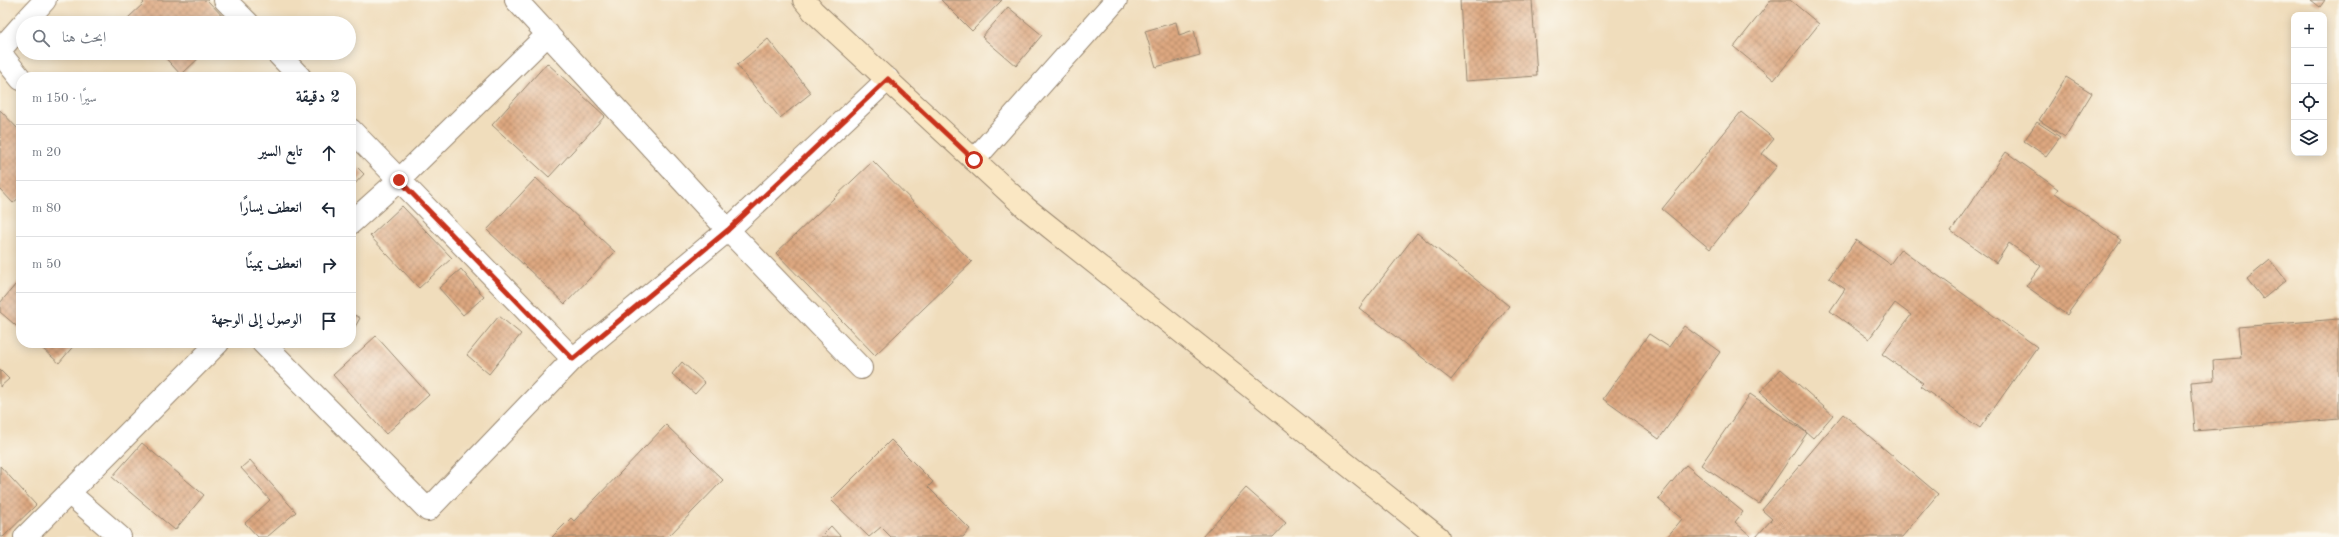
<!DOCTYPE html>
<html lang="ar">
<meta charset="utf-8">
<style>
:root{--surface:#fff;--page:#f2f2f3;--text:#1f2937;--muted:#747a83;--line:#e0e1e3}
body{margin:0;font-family:"Old Standard TT",Amiri,serif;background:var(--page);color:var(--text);direction:rtl}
.controls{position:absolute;right:12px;top:12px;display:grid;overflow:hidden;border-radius:8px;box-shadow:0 2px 10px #0003}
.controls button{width:36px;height:36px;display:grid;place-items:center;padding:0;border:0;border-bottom:1px solid var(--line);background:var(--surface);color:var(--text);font:20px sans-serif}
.stop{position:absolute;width:12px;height:12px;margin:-9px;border:3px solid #c8321e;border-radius:50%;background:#fff}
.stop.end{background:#c8321e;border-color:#fff;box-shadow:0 1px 4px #0008}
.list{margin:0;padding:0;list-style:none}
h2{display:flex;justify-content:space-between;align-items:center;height:52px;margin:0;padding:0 16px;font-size:17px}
h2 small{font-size:13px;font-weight:400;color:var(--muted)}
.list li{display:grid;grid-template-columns:26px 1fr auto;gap:12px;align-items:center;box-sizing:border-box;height:56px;padding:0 16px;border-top:1px solid var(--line)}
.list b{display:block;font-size:15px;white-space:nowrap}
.list em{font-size:13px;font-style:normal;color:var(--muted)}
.icon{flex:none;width:22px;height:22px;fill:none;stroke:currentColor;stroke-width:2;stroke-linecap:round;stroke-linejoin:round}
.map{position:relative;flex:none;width:2339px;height:537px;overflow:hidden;direction:ltr}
.search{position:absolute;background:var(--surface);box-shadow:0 2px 10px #0003;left:16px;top:16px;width:340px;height:44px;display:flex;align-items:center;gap:10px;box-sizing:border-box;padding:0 14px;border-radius:22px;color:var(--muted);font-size:15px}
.panel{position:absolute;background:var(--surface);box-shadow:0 2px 10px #0003;left:16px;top:72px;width:340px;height:276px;border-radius:16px;direction:rtl}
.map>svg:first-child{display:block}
</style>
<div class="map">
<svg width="2339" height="537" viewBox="0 0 2339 537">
<defs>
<pattern id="building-cross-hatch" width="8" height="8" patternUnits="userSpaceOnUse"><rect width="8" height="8" fill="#dda780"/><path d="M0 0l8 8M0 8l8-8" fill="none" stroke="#b48868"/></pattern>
</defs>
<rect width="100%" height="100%" fill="#fbf7ec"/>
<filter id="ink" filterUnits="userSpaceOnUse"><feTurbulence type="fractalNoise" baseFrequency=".025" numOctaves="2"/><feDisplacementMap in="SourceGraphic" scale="8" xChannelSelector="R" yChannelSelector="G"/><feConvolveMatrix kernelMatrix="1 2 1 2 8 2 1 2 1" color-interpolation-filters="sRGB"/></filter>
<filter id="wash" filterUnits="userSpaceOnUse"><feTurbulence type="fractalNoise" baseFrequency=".012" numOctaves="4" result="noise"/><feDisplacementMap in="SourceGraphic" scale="16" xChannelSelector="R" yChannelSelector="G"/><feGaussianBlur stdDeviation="0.9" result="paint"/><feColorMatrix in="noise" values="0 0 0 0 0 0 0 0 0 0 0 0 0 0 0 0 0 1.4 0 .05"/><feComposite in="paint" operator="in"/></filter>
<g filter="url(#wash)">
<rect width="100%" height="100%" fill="#f0ddbc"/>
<g id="blocks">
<path fill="url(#building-cross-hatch)" d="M141,0H207L229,23H133L128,18L144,3Z
M941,0H1002L972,31Z
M1460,0H1532L1537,76L1465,81Z
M1771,0H1790L1819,24L1774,80L1734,47Z
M2311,0H2325L2320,7Z
M1008,7L1042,35L1016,66L982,37Z
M1176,22L1179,35L1194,30L1200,55L1156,67L1145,31Z
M768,39L811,93L780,118L737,65Z
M161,53H208L204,56L203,54L181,75Z
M547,63L605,116L549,177L492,125Z
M2066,77L2092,93L2065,137L2039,120Z
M0,110L21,132V196L13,203L0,189Z
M1741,112L1774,139L1762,154L1777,166L1710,249L1662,209Z
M2037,122L2060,137L2046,156L2024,141Z
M2006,152L2058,189L2055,193L2121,240L2067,315L2026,286L2041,266L2009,243L1996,263L1951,231Z
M351,161L364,174L351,188Z
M873,161L972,262L875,355L776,253Z
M536,178L615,252L565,304L487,230Z
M402,206L452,258L419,288L370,236Z
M1417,233L1509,306L1451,380L1359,308Z
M1856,240L1890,264L1901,249L2037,347L1980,428L1920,386L1923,383L1882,354L1911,315L1895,303L1869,339L1830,311L1845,289L1829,278Z
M2270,260L2286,280L2263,299L2247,279Z
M461,269L484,297L463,315L439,288Z
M21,278V330L0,312V303Z
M351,313L360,318L351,334Z
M499,316L521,334L489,374L467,355Z
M2339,319V419L2195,431L2191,382L2214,380L2213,360L2241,358L2238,327Z
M1684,326L1720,352L1659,439L1603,399L1649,334L1669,347Z
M376,336L429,395L386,434L333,375Z
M36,343H76L59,363Z
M682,362L705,383L695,394L672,374Z
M1781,369L1833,415L1813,438L1760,392Z
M0,370L9,379L0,387Z
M1750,394L1807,433L1759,504L1701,465Z
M1843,414L1938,494L1902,537H1756L1772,519L1762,510Z
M666,425L723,480L668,537H552L571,518L574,521Z
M891,440L933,482L928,487L970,529L963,537H891L881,527L869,537L831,500Z
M142,443L204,495L175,530L112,477Z
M250,460L296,512L267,537H258L245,523L270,500L241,468Z
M1686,465L1743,512L1735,522L1752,537H1667L1682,519L1658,499Z
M0,466L36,505L3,537H0Z
M1246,488L1286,523L1273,537H1202Z
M831,526L841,537H820Z"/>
</g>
</g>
<g filter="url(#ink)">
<use href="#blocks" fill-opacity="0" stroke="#96846d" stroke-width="1"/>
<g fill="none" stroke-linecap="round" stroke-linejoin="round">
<g stroke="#96846d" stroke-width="24">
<path id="street" d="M225,0L248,23
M516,0L728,230L861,368
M24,23L45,0
M0,50L23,24
M0,53L21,79
M277,53L300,77
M351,130L573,359
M974,160L1116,0
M351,223L399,180L548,34
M263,343L428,510L573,359L728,230L888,79
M69,493L120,537
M25,537L218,343"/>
</g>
<g stroke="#96846d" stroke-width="24">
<path id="secondary" d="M804,0L813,11L1026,208L1438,537"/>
</g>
<use href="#street" stroke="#fff" stroke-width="22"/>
<use href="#secondary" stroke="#fae7c3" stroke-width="22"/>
</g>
</g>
<g fill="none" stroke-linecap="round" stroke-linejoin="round" filter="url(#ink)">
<path stroke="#c8321e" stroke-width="5" d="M399,180L573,359L728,230L888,79L974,160"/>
</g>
</svg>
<div class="controls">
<button>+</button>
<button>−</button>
<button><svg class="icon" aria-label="locate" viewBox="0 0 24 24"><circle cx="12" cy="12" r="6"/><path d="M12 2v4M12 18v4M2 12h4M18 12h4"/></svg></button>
<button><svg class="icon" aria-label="layers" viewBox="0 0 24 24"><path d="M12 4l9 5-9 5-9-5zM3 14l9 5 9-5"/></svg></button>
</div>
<div class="stop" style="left:974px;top:160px"></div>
<div class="stop end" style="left:399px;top:180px"></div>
<div class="search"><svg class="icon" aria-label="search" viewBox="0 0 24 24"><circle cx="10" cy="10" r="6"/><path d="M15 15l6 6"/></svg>ابحث هنا</div>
<section class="panel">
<h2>2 دقيقة<small>سيرًا · 150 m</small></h2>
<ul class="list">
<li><svg class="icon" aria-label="ahead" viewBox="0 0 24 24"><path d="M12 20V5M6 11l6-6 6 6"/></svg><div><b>تابع السير</b></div><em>20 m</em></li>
<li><svg class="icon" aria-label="left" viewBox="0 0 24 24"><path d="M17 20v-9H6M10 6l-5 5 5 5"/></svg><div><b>انعطف يسارًا</b></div><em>80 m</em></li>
<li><svg class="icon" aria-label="right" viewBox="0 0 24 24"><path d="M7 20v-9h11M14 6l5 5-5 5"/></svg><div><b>انعطف يمينًا</b></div><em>50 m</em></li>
<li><svg class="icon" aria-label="arrive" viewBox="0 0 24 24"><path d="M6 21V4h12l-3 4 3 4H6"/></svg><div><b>الوصول إلى الوجهة</b></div></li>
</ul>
</section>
</div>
